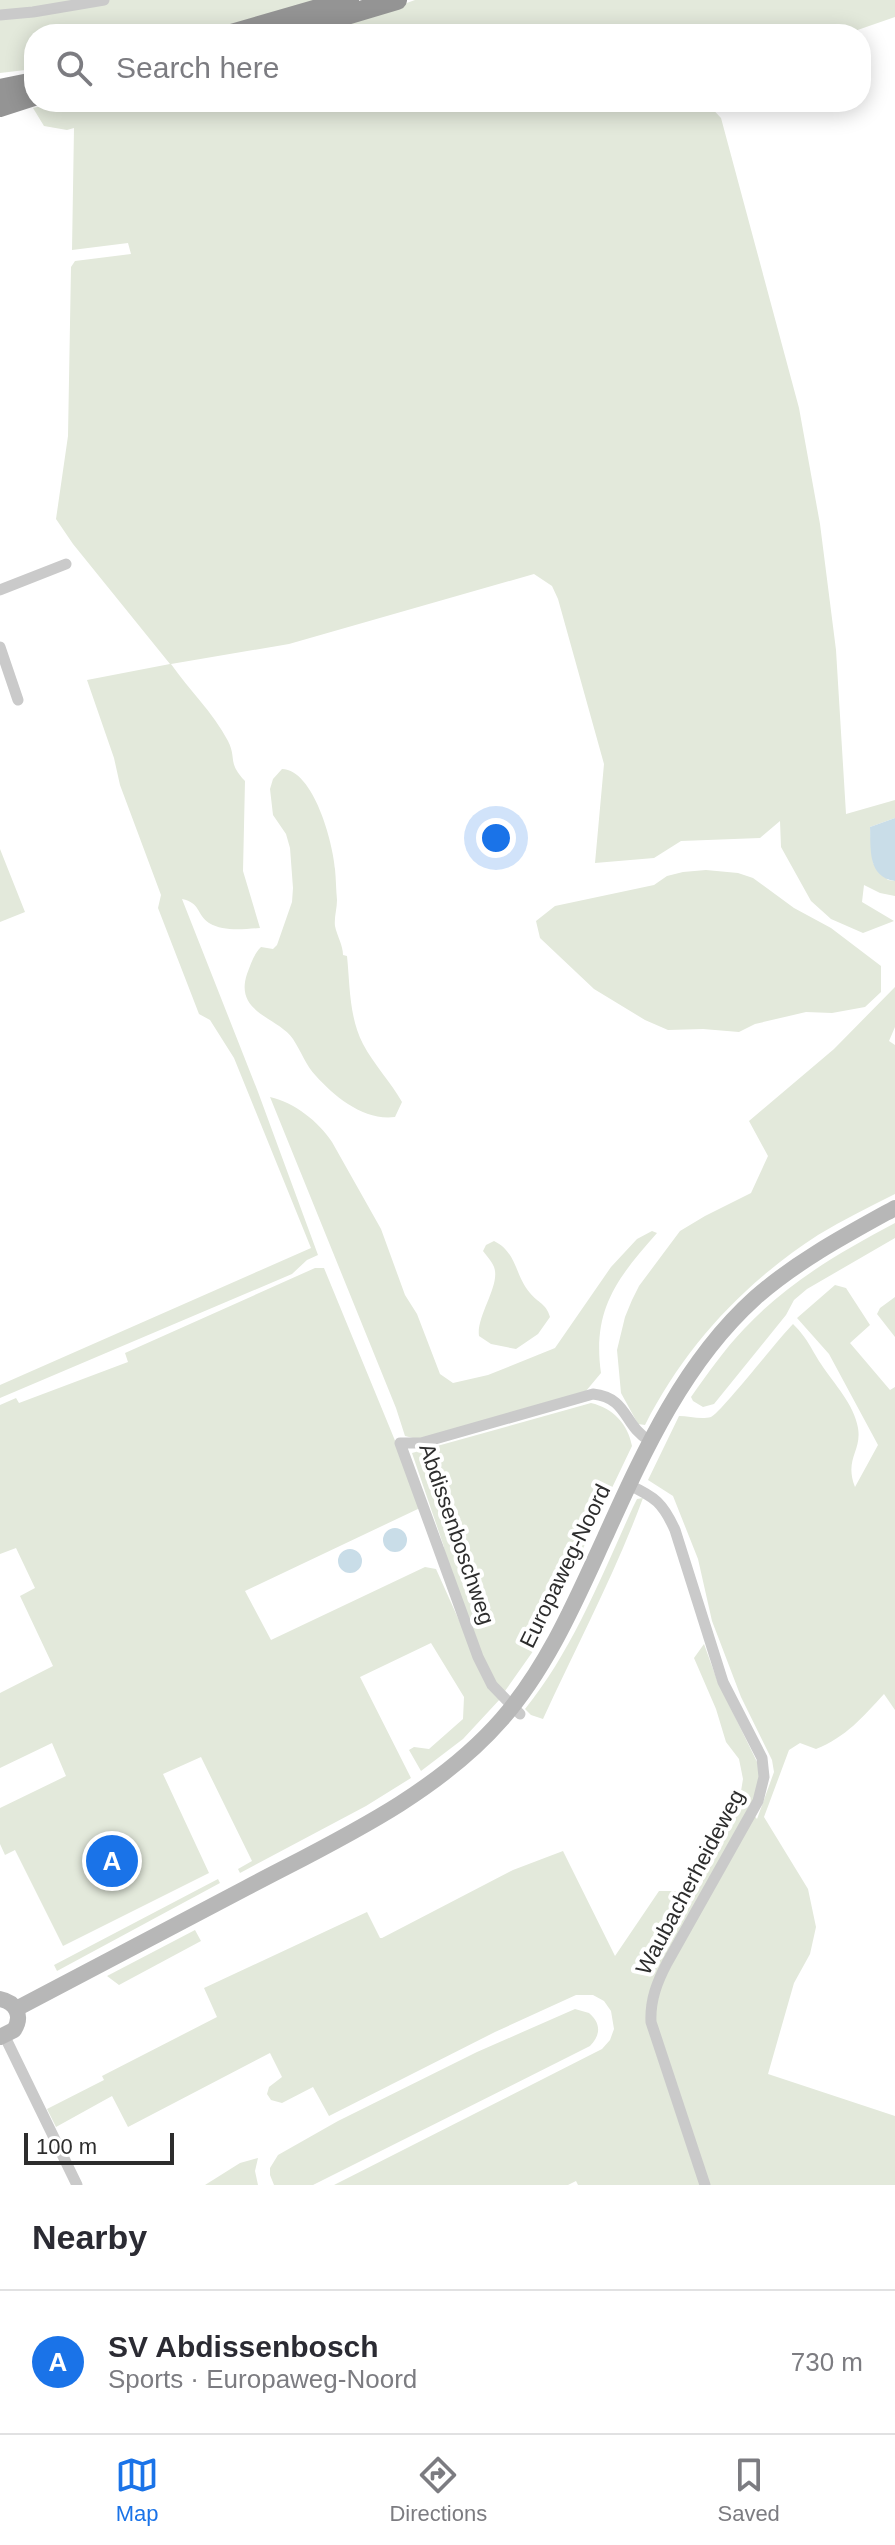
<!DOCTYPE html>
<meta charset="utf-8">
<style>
:root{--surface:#fff;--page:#f2f2f3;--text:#2b2b33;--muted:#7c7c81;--line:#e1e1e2;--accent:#1a73e8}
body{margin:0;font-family:Helvetica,sans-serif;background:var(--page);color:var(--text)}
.scale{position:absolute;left:24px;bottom:20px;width:150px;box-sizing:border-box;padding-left:8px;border:4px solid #2d2d2d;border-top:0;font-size:22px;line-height:28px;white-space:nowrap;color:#2d2d2d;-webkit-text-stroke:6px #fff;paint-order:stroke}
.you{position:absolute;left:496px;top:838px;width:28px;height:28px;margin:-20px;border:6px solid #fff;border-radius:50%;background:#1a73e8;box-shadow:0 0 0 12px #1a73e833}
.badge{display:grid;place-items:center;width:52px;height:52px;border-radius:50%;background:var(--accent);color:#fff;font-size:26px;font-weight:700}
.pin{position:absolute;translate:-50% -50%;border:4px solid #fff;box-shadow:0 2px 8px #0006}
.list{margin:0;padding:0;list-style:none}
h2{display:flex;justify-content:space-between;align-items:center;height:104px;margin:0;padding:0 32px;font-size:34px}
h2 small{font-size:26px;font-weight:400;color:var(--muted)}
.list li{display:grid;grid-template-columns:52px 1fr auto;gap:24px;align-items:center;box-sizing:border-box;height:144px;padding:0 32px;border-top:2px solid var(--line)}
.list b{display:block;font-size:30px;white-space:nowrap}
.list p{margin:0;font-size:26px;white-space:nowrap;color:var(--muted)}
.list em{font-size:26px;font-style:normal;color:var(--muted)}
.icon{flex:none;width:44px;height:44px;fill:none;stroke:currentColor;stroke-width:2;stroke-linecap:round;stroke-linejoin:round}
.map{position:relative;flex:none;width:895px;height:2185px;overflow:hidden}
.search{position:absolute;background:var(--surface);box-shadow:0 4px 20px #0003;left:24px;right:24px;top:24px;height:88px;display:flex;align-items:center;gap:20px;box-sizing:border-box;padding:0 28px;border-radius:32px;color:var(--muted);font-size:30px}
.sheet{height:248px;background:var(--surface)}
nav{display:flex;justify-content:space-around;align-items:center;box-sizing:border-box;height:112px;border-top:2px solid var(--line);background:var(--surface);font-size:22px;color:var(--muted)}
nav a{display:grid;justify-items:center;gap:4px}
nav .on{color:var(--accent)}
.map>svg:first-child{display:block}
</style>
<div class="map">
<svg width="895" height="2185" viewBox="0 0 895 2185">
<rect width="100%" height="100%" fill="#fff"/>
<path fill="#e3e9db" d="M0,0H328L263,19L192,34H34V69L0,73Z
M415,0H895V17L846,34H321Z
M59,102H706L721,118L799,408L820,524L836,650L846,814L895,800V818L870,827L873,863L888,880L895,881V896L880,893L864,885L862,902L894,921L863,933L831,919L811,901L781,847L780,821L760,838L681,841L654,858L595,863L604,764L558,599L552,586L534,574L289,644L171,664C189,690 213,712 228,741C237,759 227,762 245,781L243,871L260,928C244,929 224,932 209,923C196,914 201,903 182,899L258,1092L318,1255L307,1260L292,1274L0,1398V1385L311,1248L234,1058L210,1020L199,1014L158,908L161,895L120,785L114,758L87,680L170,664L73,544L56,519L68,436L71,267L75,261L131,254L128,243L72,250L74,128L67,130L44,126L33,108Z
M282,769C314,770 333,843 335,869C336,879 336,890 337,900C337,909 334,917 335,926C337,936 343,945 343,955L347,956C350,985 349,1017 363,1044C374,1065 391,1082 402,1102L395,1117C364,1121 335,1097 316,1076C306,1066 301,1051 293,1039C278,1017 234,1013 247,974C251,964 253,955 261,947L273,949L277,945L292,902L293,888L290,848L286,834L273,815L270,789L273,779Z
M0,849L25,912L0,922Z
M706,870L738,873L753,878L794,908L831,928L881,966V992L865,1007L832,1013L806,1012L755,1024L739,1032L703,1029L668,1030L645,1020L594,989L540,938L536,921L555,906L654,885L667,876L683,872Z
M895,987V1027L889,1041L895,1045V1194C869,1207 843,1220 818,1235C744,1283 685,1346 645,1425L638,1424L621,1393L617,1350L625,1317L632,1300L639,1286L680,1231L705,1216L751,1193L768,1156L749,1121L834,1049Z
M270,1097C295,1103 318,1121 332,1142L381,1229L405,1295L417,1314L440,1374L453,1383L488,1375L555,1348L611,1267L637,1239L652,1231L657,1233C617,1278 592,1310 601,1373L586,1391L421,1440L405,1436L396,1408Z
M895,1223V1238L807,1289L794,1300L786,1315L714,1404L703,1407L693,1401L691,1397C708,1373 724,1350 744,1329C787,1283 840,1252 895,1223Z
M494,1241C517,1252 515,1276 530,1293C538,1303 546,1303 550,1317L538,1334L516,1349L491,1344L479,1336C476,1316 501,1285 494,1267C492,1262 487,1256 483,1251L486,1245Z
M315,1268H324L403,1460L420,1508L245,1591L271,1640L425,1567L436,1569L488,1685L501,1698L463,1739L421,1771L409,1750L414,1747L429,1749L463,1719L464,1697L431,1643L360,1677L411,1778L366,1806L240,1873L238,1869L252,1861L201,1757L163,1774L209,1873L63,1946L15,1850L5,1855L0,1844V1808L66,1776L52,1743L0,1768V1693L53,1666L20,1596L35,1588L16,1548L0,1554V1405L16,1398L19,1403L128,1362L125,1353Z
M835,1285L846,1288L870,1325L850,1343L890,1390L895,1387V1710L884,1694C863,1717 846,1737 816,1749L800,1743L789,1750L764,1817L808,1889L816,1927L810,1954L794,1983L768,2074L895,2116V2185H578L576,2181L568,2185H334L602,2049L610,2040L614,2029L611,2011L604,2001L593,1995H576L495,2032L329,2116L313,2087L282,2103L271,2100L267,2094L269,2087L282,2077L270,2053L128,2127L112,2096L56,2127L47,2109L104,2080L102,2076L217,2017L204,1988L367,1912L380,1938H382L513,1870L563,1851L615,1956L659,1891H678L688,1882L730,1818L740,1797L743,1779L739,1759L726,1742L716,1709L694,1658L704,1644L717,1680L759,1766V1786L749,1809L757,1819L774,1772L772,1760L741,1697L712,1621L698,1559L673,1496L648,1480L679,1416C689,1416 701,1420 711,1417C719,1415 779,1338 793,1324C808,1339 810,1347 821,1364C834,1384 854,1404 858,1428C862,1451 844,1459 855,1487L878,1445L829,1354L797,1318Z
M895,1297V1337L877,1314L880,1308Z
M591,1403C613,1408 628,1424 632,1446L536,1647L505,1691L494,1684L445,1562L444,1547L412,1453Z
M643,1498C615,1574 577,1645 543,1719L531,1715L525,1709C573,1650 602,1575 633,1507L637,1499Z
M218,1879L220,1883L57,1971L54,1965Z
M195,1930L201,1941L119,1985L107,1976Z
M575,2009L589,2013C601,2023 601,2035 590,2046L313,2185H274L270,2175V2168L278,2155L338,2121L477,2052Z
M258,2158L255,2171L258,2185H205L240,2163Z"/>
<path fill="#c9dde8" d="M895,818V881C867,877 871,848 870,827Z
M383 1540a12 12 0 1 1 24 0a12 12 0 1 1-24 0Z
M338 1561a12 12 0 1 1 24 0a12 12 0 1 1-24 0Z"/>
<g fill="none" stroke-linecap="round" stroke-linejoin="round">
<path stroke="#cacaca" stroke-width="11" d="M0,15L33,12L104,0
M0,590L66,564
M0,647L18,700
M629,1485C655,1497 663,1503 675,1530L723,1682L762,1758L764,1777L758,1801L667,1963C657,1982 650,2000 651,2022L705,2185
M520,1714L492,1685L478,1657L400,1443H421L593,1394C629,1398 623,1426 650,1441
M5,2037L77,2185"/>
<path stroke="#b7b7b7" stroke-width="16" d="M0,1999C16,2002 23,2016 14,2030L0,2037
M16,2009C93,1969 169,1928 246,1888C335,1841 435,1796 502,1719C548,1666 576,1600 605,1537C644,1451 684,1362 755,1298C797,1261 846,1235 895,1208"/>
<path stroke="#949494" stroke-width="20" d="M231,34L349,0
M283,34L397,0
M0,89L34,82
M0,107L34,96"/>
</g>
<g text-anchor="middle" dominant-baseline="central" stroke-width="8" stroke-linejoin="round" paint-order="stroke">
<g font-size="22" fill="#2d2d2d" stroke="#fff">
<text transform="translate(457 1534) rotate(71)">Abdissenboschweg</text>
<text transform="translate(565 1566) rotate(-64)">Europaweg-Noord</text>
<text transform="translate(690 1882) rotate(-62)">Waubacherheideweg</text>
</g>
</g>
</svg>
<div class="scale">100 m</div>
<div class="you"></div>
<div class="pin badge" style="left:112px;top:1861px">A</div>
<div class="search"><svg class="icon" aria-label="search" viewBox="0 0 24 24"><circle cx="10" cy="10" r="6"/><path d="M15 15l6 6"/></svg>Search here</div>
</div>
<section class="sheet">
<h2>Nearby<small></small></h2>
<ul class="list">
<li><span class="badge">A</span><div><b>SV Abdissenbosch</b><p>Sports · Europaweg-Noord</p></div><em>730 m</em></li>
</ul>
</section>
<nav>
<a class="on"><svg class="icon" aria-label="map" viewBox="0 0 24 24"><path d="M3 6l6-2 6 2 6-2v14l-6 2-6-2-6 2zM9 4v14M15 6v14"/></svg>Map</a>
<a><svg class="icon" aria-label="directions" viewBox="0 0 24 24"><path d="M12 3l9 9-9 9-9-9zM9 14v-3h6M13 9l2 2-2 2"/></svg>Directions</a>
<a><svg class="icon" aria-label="saved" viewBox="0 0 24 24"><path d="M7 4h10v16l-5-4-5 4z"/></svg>Saved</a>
</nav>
